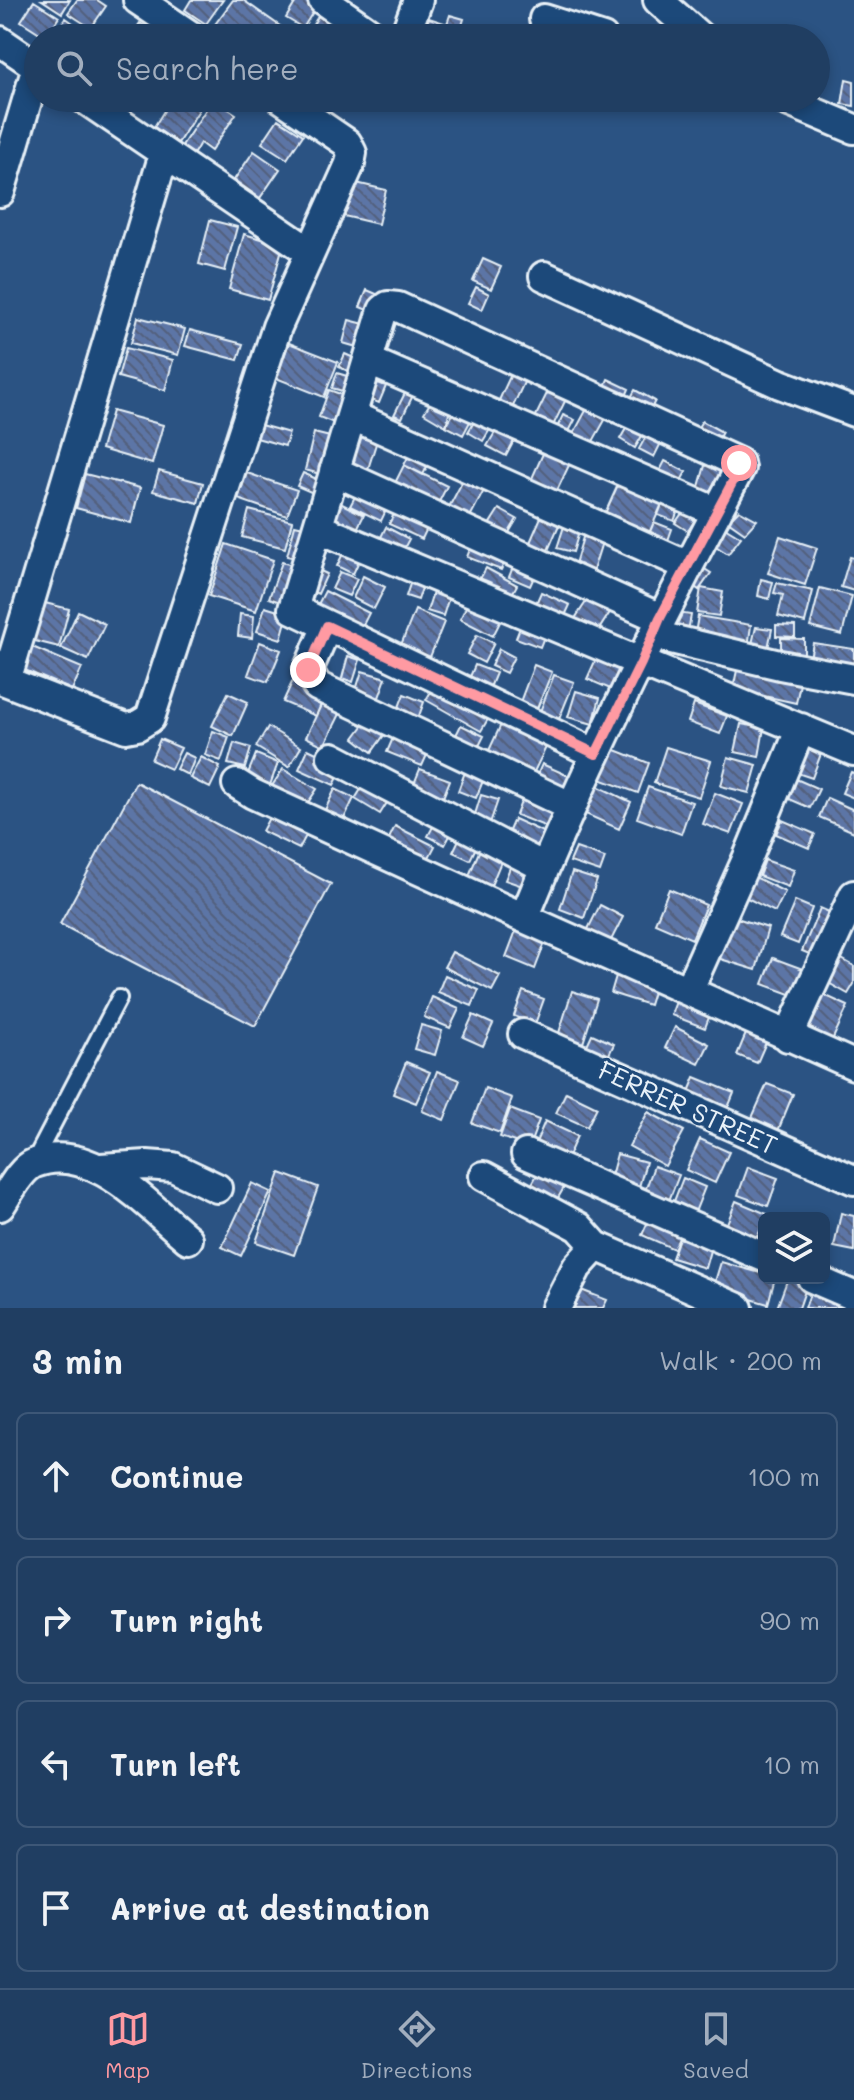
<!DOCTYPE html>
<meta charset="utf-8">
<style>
:root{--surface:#203e62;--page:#2d496b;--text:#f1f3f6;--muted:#a2aebe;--line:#3d5777;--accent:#ff9aa2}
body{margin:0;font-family:Mali,sans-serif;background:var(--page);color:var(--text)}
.controls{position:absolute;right:24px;bottom:24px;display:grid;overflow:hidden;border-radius:12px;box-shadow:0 4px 12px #0003}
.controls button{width:72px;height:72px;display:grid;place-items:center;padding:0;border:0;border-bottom:2px solid var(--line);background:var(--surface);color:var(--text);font:40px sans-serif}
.stop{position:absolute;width:24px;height:24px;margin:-18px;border:6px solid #ff9aa2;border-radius:50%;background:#fff}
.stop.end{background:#ff9aa2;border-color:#fff;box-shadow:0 2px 8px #0008}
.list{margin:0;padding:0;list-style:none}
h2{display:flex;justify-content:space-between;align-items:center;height:104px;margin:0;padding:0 32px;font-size:34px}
h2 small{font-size:26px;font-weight:400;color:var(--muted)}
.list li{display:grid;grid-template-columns:52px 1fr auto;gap:24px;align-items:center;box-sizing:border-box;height:128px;margin:0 16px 16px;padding:0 16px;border:2px solid var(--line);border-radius:12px}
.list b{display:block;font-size:30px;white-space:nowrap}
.list em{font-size:26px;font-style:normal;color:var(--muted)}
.icon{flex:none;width:44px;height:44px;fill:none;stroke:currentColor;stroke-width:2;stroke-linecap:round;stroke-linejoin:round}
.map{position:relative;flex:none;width:854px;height:1308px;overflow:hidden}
.search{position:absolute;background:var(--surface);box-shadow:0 4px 12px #0003;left:24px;right:24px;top:24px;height:88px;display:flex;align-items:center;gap:20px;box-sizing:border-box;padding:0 28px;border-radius:44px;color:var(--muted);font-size:30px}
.sheet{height:680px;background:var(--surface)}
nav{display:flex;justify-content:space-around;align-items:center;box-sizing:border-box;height:112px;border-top:2px solid var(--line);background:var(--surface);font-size:22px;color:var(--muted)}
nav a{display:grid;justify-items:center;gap:4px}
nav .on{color:var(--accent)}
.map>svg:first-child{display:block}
</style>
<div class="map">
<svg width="854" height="1308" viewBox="0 0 854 1308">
<defs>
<pattern id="building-back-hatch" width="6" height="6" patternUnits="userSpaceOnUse" patternTransform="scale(2)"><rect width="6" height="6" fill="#5c75a6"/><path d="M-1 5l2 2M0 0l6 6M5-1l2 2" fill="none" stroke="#52617d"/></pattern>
</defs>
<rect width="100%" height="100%" fill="#2b5383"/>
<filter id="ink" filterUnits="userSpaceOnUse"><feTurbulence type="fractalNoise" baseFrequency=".0125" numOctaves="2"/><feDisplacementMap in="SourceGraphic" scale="16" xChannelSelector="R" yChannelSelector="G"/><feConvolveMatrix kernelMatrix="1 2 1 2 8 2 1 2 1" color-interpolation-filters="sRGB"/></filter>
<g filter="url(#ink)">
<path fill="url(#building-back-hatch)" stroke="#e8f1f8" stroke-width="2" d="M42,0H70L62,13Z
M77,0H97L106,6L91,28L68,13Z
M191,0H223L206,24L185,10Z
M233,0H243L287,31L282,38H229L213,27Z
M297,0H310L318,4L303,28L286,18Z
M34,1L59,17L46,37L21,21Z
M322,10L346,24L337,38H319L309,31Z
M450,15L464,19L458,38H422L429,18L447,24Z
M66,18L87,33L83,38H51Z
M140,23L163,38H130Z
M846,79L854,81V106L842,104Z
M172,98H180L199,110L178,143L154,127Z
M213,99L236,114L211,151L200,143L191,158L179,150Z
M278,119L303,135L287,159L262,143Z
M254,151L280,169L260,198L234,180Z
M352,182L386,190L378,224L344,216Z
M210,220L237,227L225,271L199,264Z
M244,234L283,245L268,300L229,289Z
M483,259L501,267L491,289L473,281Z
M476,287L489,294L482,310L468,303Z
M367,290L386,298L379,315L360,307Z
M138,317L185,329L178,355L131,343Z
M349,320L376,327L370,351L343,343Z
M190,330L243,344L238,360L185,346Z
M289,343L338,362L324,397L276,378Z
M126,348L173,360L165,390L118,377Z
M345,354L365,363L359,376L339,367Z
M513,370L527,376L509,415L495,409Z
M337,373L357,379L353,394L332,388Z
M608,379L629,389L623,403L602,393Z
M375,382L386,386L379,403L369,399Z
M552,383L570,391L549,434L531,426Z
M416,389L402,418L394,415L406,391Z
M329,390L352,398L341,426L319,417Z
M635,390L655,401L647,416L627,405Z
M435,395L451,405L446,426L424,413Z
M590,403L609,413L587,452L569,442Z
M457,407L473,416L463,435L446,426Z
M112,411L163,425L152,464L101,449Z
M563,415L575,420L564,441L553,436Z
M477,417L492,426L483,441L468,432Z
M631,420L646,429L635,448L620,439Z
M702,421L722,432L714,447L693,435Z
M354,423L380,431L368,469L342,461Z
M257,424L289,433L285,446L253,437Z
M497,429L515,439L506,456L487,446Z
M650,429L664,437L654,457L639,449Z
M314,433L338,439L328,476L305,470Z
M545,449L571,461L554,497L529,485Z
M411,451L430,460L423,475L404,465Z
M708,455L731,462L719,504L696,497Z
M665,461L686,472L674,493L654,482Z
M404,465L447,486L436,508L393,487Z
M159,471L203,483L198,503L153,491Z
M468,471L489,481L470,517L449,507Z
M247,473L297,490L287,516L238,499Z
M303,473L326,483L320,496L297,486Z
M85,474L140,488L131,523L76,508Z
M621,478L665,497L646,540L602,520Z
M359,489L389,504L381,521L350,506Z
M336,501L364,515L352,539L324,525Z
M663,502L679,508L674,521L658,515Z
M398,506L430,522L422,539L389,524Z
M686,508L698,516L688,531L675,523Z
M499,509L517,519L505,539L487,528Z
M249,510L292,521L285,548L242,537Z
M544,510L562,518L546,555L528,547Z
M739,510L757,520L745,533L728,521Z
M567,517L582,522L573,552L557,548Z
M654,522L672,529L666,546L647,539Z
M295,525L312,529L305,560L287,556Z
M723,526L741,537L728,554L711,543Z
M386,527L409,539L399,558L376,547Z
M584,534L603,539L590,580L572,574Z
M780,536L817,548L805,585L768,573Z
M473,542L508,555L501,570L467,557Z
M226,544L273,560L256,611L209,596Z
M347,545L363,552L353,574L337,566Z
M517,557L539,566L530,586L509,577Z
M850,557L854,558V591L841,587Z
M282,562L298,567L286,604L269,598Z
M695,563L711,573L699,590L684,579Z
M314,568L327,574L318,594L305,588Z
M486,568L517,585L506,605L475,588Z
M340,572L357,579L349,596L332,589Z
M413,575L425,579L418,600L406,596Z
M363,576L385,587L374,609L353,598Z
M761,579L773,582L769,599L758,596Z
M436,583L452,588L443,616L427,611Z
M777,583L813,591L805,623L778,616L783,595L774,593Z
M701,588L723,592L719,616L697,613Z
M820,588L852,596L842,635L810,627Z
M325,591L369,613L360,631L315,610Z
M541,592L570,605L563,620L534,608Z
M592,593L614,606L596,634L574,620Z
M472,595L505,612L493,636L460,619Z
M41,602L69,609L59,647L31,640Z
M265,607L288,614L281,639L257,631Z
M415,610L444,622L426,667L397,655Z
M78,611L105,624L88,660L61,648Z
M670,612L691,615L687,637L667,633Z
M240,614L254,616L252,638L238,636Z
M698,616L751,625L748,648L694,640Z
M523,620L547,629L540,647L516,638Z
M776,625L795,626V637L776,636Z
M756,627L772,629L767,653L751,648Z
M477,635L494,643L484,663L467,654Z
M781,638L804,639V664L781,663Z
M260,642L281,650L268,682L248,675Z
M813,643L854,649V671L809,663Z
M30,646L82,668L72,690L20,668Z
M499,649L514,657L506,673L491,666Z
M600,650L628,662L615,691L587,679Z
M348,656L360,660L353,682L342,678Z
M739,661L802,674L796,703L733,689Z
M475,665L496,673L487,695L466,686Z
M534,665L552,672L534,716L517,710Z
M362,671L386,678L377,703L354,696Z
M554,675L574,682L555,729L536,722Z
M294,678L326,693L316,716L283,702Z
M436,683L491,714L481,731L426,700Z
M576,691L600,698L593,724L568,717Z
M228,693L248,702L233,736L212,726Z
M404,694L424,702L416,724L396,715Z
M323,701L342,710L324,746L306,737Z
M694,704L727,716L720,734L688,722Z
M369,718L387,731L372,752L354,738Z
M504,718L550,739L530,780L485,759Z
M741,724L764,728L759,757L735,752Z
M461,725L484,736L474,756L451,745Z
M268,727L301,747L289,767L256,747Z
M213,731L229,737L221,761L205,755Z
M396,731L431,746L422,766L387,752Z
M160,739L181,748L171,769L151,760Z
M234,743L251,748L245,768L228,764Z
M798,743L822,751L812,778L788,770Z
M608,747L649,763L638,793L597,778Z
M666,747L711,761L699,797L654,783Z
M308,749L344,766L334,785L299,769Z
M184,753L195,758L188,775L176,769Z
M256,754L278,763L270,785L247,776Z
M201,757L220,767L210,788L190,778Z
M728,757L757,765L749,793L721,786Z
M468,764L487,771L476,798L458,791Z
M542,764L569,776L559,798L532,787Z
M283,769L317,789L303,810L270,789Z
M420,769L450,780L440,805L410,794Z
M851,772L854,773V798L842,793Z
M787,775L819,789L810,808L778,794Z
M368,778L393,793L380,814L355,799Z
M136,782L331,884L255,1026L60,924Z
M591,783L631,802L619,829L579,811Z
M648,787L692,802L681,834L637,818Z
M335,789L354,798L343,821L324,812Z
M715,793L743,804L731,834L703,824Z
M524,794L560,808L552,829L516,815Z
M481,795L498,800L488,829L472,824Z
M827,798L854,810V832L819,817Z
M272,812L309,830L299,849L262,831Z
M437,819L454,828L445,845L428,836Z
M514,819L554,837L545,858L505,840Z
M782,820L815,834L809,848L776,834Z
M395,826L435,846L424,867L385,847Z
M463,831L480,839L470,860L453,852Z
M483,842L505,852L490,888L468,878Z
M576,848L605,858L600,872L570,862Z
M513,860L536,868L528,888L505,880Z
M765,860L794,870L788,887L759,876Z
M572,872L597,880L584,918L560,909Z
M751,875L785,892L775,912L741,895Z
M669,889L706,905L692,939L655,923Z
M795,901L812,908L798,944L780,937Z
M600,905L623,917L607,948L584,937Z
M820,908L836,915L819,958L802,951Z
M727,915L768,928L756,970L714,957Z
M517,928L546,940L535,969L506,957Z
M452,952L500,976L492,991L444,967Z
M773,958L811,972L801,998L763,984Z
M840,958L854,966V984L848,994L825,981Z
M618,969L656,982L649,1005L611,993Z
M445,975L479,990L472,1006L438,992Z
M523,991L544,999L535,1024L514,1016Z
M572,991L597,999L583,1043L558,1036Z
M822,994L848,1006L829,1047L802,1034Z
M678,996L712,1009L705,1028L671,1015Z
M432,997L459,1009L450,1028L424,1017Z
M473,1015L493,1024L483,1046L463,1037Z
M421,1025L442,1031L435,1055L414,1049Z
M675,1027L709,1044L699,1064L665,1048Z
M747,1031L767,1040L757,1063L737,1055Z
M592,1034L614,1044L604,1065L582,1056Z
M406,1062L430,1072L416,1103L393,1094Z
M437,1071L460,1080L444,1120L422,1111Z
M695,1077L734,1093L725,1115L686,1099Z
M767,1084L793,1094L778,1131L751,1120Z
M485,1088L512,1098L500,1133L472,1123Z
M566,1092L597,1107L587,1127L556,1113Z
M510,1109L539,1120L529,1147L500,1137Z
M648,1112L684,1131L665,1166L629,1146Z
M545,1121L577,1136L566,1161L534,1147Z
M700,1139L729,1152L715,1183L686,1170Z
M617,1154L646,1162L637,1194L608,1187Z
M543,1164L569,1179L555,1203L529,1189Z
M654,1166L679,1175L668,1203L644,1194Z
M748,1167L778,1178L768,1206L738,1195Z
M280,1173L318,1187L294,1255L256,1242Z
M683,1178L705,1187L693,1217L671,1209Z
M252,1183L271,1192L241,1256L222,1247Z
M736,1201L767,1214L755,1243L724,1231Z
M841,1213L854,1216V1251L834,1247Z
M650,1217L682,1231L674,1249L642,1235Z
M679,1238L711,1247L705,1268L672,1258Z
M721,1262L764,1274V1278H775L768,1304L713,1288Z
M788,1278L808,1282L799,1308H777Z
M813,1285L844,1296L839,1308H805Z
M581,1290L607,1300L603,1308H573Z"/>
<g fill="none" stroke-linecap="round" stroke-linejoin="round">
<g stroke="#e8f1f8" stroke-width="20">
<path id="lane" d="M33,1163L119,998"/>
</g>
<g stroke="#e8f1f8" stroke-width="34">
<path id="street" d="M138,0L194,38
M323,0L377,38
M658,0L701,38
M544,19L603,38
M404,38L418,0
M0,41L38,67
M83,98L310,252
M780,98L854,129
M0,192L37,67
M544,276L780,384L854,412
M369,361L717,512
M353,416L688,566
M334,471L660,618
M318,528L854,751
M327,626L308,670L317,686L570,806
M654,635L780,665L854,679
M0,679L126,728L137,726L150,718L277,327L350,164L352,153L347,143L281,98
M6,681L164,154
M596,754L293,609L383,310L388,306L398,307L739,463L740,468C662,615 587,763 524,918L854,1065
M332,757L544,867
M237,784L253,794L524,918
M688,991L748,857L801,728
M523,1034L854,1180
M788,1037L854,895
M526,1154L764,1257
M101,1168L147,1165L173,1167L217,1188
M484,1176L579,1227L596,1246
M0,1206C9,1193 20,1169 35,1163C91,1140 149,1207 188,1239
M812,1278L854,1296
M556,1308L577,1267L596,1246L738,1308"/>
</g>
<use href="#lane" stroke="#1f4a7a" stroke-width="14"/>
<use href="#street" stroke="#1f4a7a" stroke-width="28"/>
</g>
</g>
<g fill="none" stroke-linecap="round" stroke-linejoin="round" filter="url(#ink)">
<path stroke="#ff9aa2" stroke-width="10" d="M308,670L327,626L596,754L641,663L660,618L740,468L739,463"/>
</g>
<g text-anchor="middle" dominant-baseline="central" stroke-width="6" stroke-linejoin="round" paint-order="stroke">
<g font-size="26" fill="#e8f1f8" stroke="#1f4a7a">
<text transform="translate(688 1107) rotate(24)">FERRER STREET</text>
</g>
</g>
</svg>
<div class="controls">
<button><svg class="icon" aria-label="layers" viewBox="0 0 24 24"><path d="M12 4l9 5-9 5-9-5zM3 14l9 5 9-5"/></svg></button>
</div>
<div class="stop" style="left:739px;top:463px"></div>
<div class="stop end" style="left:308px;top:670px"></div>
<div class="search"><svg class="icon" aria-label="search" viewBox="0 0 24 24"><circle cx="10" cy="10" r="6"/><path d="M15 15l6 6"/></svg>Search here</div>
</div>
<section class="sheet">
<h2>3 min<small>Walk · 200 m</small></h2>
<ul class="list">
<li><svg class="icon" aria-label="ahead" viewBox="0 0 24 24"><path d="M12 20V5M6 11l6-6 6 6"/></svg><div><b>Continue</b></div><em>100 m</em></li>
<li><svg class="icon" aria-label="right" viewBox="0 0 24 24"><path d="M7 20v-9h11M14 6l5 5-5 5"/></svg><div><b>Turn right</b></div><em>90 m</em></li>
<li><svg class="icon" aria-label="left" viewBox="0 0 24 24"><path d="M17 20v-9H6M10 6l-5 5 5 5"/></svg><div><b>Turn left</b></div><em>10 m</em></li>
<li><svg class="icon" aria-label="arrive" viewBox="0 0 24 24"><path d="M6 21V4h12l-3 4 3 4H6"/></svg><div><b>Arrive at destination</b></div></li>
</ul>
</section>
<nav>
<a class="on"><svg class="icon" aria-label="map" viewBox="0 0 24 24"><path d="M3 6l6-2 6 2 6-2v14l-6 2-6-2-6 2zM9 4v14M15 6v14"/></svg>Map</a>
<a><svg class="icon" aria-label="directions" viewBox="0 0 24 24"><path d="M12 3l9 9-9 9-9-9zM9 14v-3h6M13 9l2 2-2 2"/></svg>Directions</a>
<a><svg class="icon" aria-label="saved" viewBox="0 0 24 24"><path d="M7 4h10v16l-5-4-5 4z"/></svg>Saved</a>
</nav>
